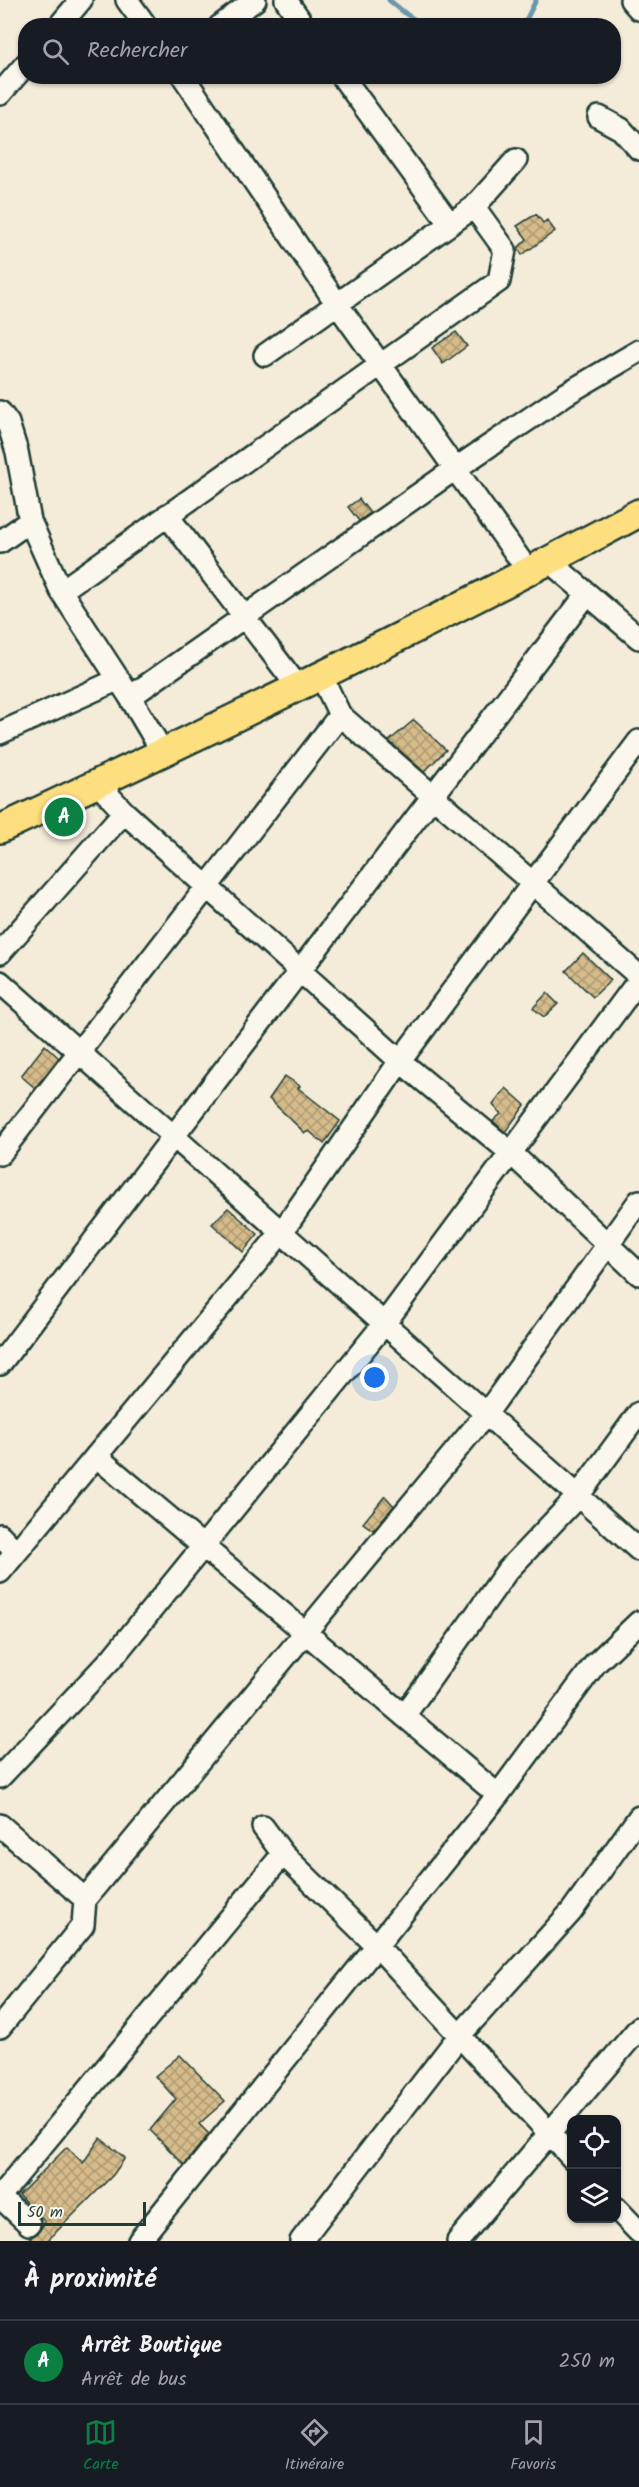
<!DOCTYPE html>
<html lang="fr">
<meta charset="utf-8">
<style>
:root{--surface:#171b24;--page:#20242c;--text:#f1f3f6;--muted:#9ea1a6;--line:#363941;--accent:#0b8043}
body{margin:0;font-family:Kalam,sans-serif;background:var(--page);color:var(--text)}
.controls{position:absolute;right:18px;bottom:18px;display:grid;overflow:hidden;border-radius:12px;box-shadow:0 2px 4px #0004}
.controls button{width:54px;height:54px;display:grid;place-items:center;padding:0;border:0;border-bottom:2px solid var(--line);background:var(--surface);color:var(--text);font:30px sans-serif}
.scale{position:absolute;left:18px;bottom:15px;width:128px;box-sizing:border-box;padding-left:6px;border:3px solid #1f3d34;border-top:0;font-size:16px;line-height:21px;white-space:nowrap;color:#1f3d34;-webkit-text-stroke:4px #fbf7ec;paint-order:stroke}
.you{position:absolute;left:375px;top:1378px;width:21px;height:21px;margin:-15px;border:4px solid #fff;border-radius:50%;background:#1a73e8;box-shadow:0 0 0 9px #1a73e833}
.badge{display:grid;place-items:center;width:39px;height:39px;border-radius:50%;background:var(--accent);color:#fff;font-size:20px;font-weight:700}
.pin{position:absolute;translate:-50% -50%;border:3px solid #fff;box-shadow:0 2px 6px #0006}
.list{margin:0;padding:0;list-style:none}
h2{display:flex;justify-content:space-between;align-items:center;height:78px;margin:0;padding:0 24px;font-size:26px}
h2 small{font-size:20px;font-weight:400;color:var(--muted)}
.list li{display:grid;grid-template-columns:39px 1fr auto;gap:18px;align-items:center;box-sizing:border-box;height:84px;padding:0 24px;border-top:2px solid var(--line)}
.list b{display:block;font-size:22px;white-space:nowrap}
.list p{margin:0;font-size:20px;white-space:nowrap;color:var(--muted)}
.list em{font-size:20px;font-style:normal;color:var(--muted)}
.icon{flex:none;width:33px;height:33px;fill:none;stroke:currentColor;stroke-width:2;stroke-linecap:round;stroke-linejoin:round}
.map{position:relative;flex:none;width:639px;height:2241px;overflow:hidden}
.search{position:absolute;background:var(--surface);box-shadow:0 2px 4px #0004;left:18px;right:18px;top:18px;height:66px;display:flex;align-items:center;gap:15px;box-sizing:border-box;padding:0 21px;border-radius:24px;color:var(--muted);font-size:22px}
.sheet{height:162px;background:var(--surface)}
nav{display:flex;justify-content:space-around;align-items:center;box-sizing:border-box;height:84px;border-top:2px solid var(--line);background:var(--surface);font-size:16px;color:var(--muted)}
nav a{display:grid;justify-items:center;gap:3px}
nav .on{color:var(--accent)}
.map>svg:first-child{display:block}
</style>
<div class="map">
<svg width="639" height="2241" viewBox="0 0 639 2241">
<defs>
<pattern id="building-cross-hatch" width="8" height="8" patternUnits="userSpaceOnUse" patternTransform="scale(1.5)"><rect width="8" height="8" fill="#d6bb8b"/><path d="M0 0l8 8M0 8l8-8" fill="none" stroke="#ad9972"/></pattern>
</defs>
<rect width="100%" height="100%" fill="#f4ebd9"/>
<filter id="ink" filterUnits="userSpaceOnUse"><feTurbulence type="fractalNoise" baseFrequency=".0167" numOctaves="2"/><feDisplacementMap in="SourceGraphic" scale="12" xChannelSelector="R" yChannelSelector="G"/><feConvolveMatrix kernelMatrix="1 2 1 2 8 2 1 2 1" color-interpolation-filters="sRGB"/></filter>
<g filter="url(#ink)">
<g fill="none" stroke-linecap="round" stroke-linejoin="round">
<path stroke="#6998ab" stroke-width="5" d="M389,0L406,14L425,26
M518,26L526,20L536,0"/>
</g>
<path fill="url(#building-cross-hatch)" stroke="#1f3d34" stroke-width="1.5" d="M536,214L543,223L547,220L555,231L522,255L518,248L527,239L517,226Z
M456,332L467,346L443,364L432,348Z
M359,499L370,513L359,521L348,507Z
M414,720L446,750L424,772L389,741Z
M583,953L611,980L593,997L566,971Z
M547,993L558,1004L544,1017L533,1008Z
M45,1045L59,1058L35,1088L21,1076Z
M285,1076L300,1086L298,1088L340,1121L324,1144L309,1131L305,1133L269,1099Z
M506,1088L525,1105L505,1132L493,1121L501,1114L493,1105Z
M228,1208L258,1234L243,1252L212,1224Z
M385,1496L394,1506L373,1530L363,1523Z
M180,2055L225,2101L199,2124L209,2134L184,2165L150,2130L176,2099L155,2076Z
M100,2138L125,2158L113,2175L47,2241H25L38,2233L45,2222L19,2195L67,2147L83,2163Z"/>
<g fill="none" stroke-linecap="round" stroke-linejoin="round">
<g stroke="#1f3d34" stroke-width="26">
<path id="minor" d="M127,0L146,26
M286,0L304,26
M631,0L639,9
M59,26L81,0
M220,26L255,0
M183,76L337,304L529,572
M342,76L450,224
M0,94L26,64
M599,117L621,129L639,149
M265,355L474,207L516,160
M0,412L8,423L17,452L30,521L61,591L130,697L162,751
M167,515L298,687
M0,542L30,521
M549,561L639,638
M61,591L499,281L505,250L474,207
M321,675L340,715L639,976
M130,697L455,469L566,394L639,351
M0,733L117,680
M98,784L124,812L400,1061L511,1153L639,1274
M0,953L124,812
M0,982L639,1550
M0,1154L340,715
M0,1364L587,594
M96,1456L498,1795
M0,1535L16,1552
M0,1572L282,1232L400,1061L639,741
M404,1716L507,1571L578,1496L639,1413
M0,1777L113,1657L384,1324L639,980
M0,1825L85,1899
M263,1827L283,1854L377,1946L572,2158
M0,2027L83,1925L85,1899L486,1414L639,1201
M0,2196L283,1854
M0,2197L29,2224
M616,2208L639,2232
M139,2241L498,1795L595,1664L639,1622
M301,2241L459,2036L571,1912L639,1817
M458,2241L639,2028"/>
</g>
<g stroke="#1f3d34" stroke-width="32">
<path id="major" d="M0,829C215,729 430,625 639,513"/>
</g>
<use href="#minor" stroke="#fbf7ec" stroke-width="21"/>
<use href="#major" stroke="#fedf80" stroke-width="27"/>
</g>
</g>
</svg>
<div class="controls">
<button><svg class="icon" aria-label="locate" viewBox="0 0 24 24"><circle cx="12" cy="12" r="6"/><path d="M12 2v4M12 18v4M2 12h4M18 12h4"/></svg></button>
<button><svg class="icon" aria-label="layers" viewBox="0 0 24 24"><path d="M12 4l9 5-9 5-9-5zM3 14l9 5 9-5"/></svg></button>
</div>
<div class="scale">50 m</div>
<div class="you"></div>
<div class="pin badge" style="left:64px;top:817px">A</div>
<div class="search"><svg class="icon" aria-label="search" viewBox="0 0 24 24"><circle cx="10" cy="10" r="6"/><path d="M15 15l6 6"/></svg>Rechercher</div>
</div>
<section class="sheet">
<h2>À proximité<small></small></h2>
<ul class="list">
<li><span class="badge">A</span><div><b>Arrêt Boutique</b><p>Arrêt de bus</p></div><em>250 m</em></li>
</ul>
</section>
<nav>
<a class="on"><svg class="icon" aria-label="map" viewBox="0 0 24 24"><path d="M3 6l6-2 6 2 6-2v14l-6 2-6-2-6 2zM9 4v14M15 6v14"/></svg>Carte</a>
<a><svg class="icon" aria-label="directions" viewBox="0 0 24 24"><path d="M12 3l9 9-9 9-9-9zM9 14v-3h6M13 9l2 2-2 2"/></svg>Itinéraire</a>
<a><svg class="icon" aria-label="saved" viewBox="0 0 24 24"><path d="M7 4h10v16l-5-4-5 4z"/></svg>Favoris</a>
</nav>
